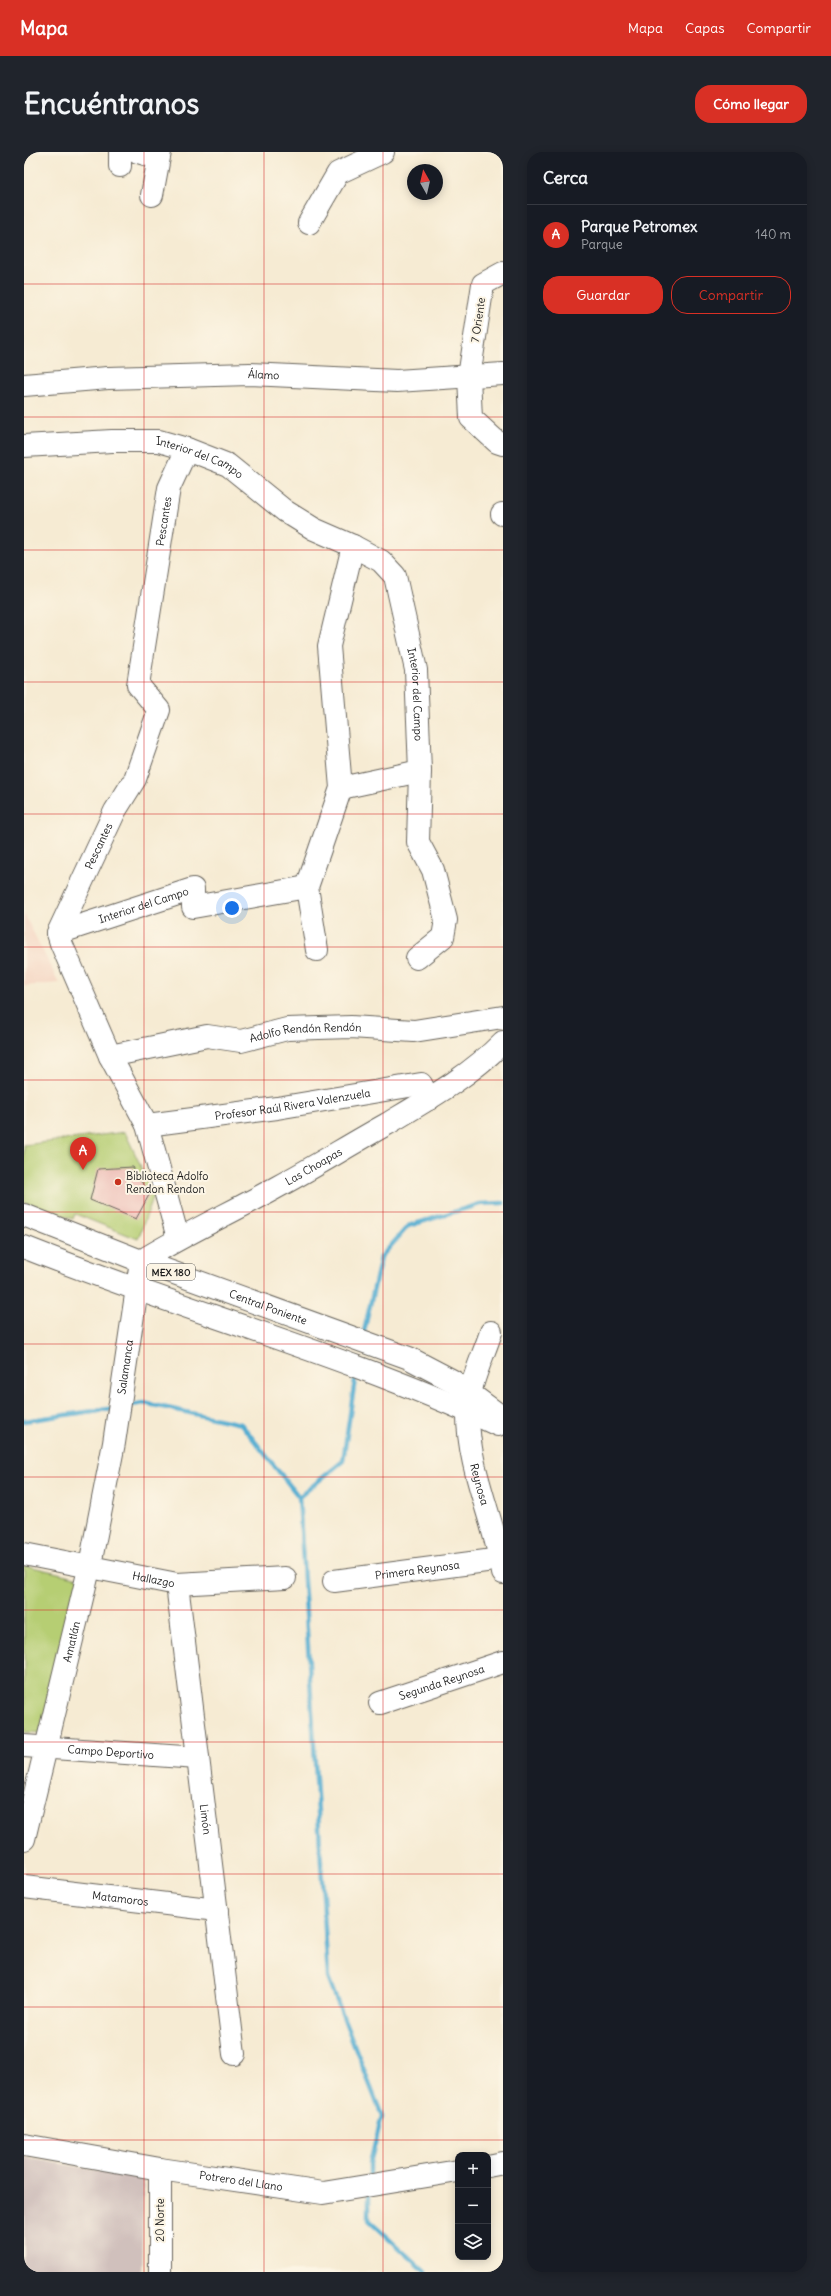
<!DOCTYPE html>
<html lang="es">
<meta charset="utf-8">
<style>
:root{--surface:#171b24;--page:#20242c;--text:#f1f3f6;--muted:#9ea1a6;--line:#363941;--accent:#d93025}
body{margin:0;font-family:Delius,sans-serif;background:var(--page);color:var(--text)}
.controls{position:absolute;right:12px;bottom:12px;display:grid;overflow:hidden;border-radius:8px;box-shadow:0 2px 10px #0003}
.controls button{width:36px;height:36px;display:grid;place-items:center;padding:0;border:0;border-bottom:1px solid var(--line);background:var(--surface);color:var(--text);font:20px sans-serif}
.compass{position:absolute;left:383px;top:12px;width:36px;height:36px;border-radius:50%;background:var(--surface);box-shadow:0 2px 10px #0003;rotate:352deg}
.you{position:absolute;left:208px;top:756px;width:14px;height:14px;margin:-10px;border:3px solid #fff;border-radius:50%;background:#1a73e8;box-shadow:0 0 0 6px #1a73e833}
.badge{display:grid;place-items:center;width:26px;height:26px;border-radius:50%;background:var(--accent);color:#fff;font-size:13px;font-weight:700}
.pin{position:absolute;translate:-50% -33px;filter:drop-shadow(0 1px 2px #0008)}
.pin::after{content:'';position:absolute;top:21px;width:14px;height:12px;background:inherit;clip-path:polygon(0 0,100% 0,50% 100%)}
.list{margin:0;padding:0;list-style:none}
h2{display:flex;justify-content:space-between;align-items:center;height:52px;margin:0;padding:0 16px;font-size:17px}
h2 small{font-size:13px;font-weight:400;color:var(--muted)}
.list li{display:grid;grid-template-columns:26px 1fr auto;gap:12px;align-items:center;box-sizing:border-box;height:60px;padding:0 16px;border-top:1px solid var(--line)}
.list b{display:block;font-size:15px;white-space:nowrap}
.list p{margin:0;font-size:13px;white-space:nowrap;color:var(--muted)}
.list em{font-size:13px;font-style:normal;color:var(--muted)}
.actions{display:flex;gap:8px;padding:12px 16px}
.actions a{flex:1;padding:9px 0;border:1px solid var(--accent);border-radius:16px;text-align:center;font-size:14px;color:var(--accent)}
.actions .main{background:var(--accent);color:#fff}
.icon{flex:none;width:22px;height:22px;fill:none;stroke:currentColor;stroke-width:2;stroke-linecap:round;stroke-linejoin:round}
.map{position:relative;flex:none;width:479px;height:2120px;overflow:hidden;border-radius:16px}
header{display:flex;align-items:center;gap:24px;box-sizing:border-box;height:56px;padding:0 20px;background:var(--accent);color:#fff}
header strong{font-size:19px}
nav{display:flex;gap:22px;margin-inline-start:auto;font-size:14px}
.intro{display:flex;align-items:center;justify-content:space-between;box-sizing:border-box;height:96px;padding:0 24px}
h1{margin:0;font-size:28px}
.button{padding:10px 18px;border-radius:16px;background:var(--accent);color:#fff;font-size:14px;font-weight:700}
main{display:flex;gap:24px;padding:0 24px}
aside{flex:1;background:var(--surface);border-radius:16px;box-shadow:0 2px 10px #0003}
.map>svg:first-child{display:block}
</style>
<header>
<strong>Mapa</strong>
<nav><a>Mapa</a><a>Capas</a><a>Compartir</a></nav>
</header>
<div class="intro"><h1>Encuéntranos</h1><a class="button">Cómo llegar</a></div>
<main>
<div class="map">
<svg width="479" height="2120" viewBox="0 0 479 2120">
<rect width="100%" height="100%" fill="#fcf5e5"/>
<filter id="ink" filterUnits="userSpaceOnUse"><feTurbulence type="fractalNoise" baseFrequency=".025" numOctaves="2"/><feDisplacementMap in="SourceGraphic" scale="8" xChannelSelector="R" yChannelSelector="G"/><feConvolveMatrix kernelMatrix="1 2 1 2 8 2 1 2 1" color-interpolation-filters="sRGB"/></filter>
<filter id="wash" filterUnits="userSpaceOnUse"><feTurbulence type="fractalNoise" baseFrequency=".012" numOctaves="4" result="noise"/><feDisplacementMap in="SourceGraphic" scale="16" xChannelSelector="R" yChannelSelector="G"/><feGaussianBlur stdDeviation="0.9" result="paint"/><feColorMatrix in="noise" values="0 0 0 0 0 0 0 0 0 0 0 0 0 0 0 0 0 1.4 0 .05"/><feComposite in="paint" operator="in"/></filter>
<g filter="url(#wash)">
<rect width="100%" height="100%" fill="#f6ebd3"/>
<path fill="#f4d3c0" d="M0,762L35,831L0,834Z"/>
<path fill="#d0c0bc" d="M0,2005L120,2027L117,2120H0Z"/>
<path fill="#b6ce73" stroke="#697548" d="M101,980L130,1043L114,1087L51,1062L49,1067L0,1050V993Z
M0,1413L59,1427L19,1581L0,1580Z"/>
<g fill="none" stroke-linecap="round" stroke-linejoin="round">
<path stroke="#54add1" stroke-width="4.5" d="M339,1184L357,1105L384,1074L456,1052L479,1051
M101,1254L120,1251L217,1272L275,1345L304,1826L358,1964L346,2011V2027
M0,1269L90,1256
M275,1345L319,1309L332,1221
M345,2039V2068L402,2120"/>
</g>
<g id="blocks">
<path fill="#e9aca8" d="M109,1015L125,1043L112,1067L66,1048L74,1017Z"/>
</g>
</g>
<g filter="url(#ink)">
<use href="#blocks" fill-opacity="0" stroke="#68645c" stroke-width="1"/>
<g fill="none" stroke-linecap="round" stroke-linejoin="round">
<g stroke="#68645c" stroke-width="24">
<g id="minor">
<path d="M96,0V14"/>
<path d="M114,0L134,6"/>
<path d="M128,43L136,0"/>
<path d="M285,71L314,21L359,0"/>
<path d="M479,121L459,132L445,225L447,266L473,290L479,292"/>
<path id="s1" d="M0,233L84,226L226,222L373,229L479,222"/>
<path id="s2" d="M0,294L88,289H135L163,297L204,313L261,359L290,377L329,394L357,409L371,424L392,518L396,619L394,690L409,718L422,768L419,785L393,806"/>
<path d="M478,362H479"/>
<path d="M317,636L396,619"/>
<path id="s3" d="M34,781L169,737V755L283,735"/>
<path d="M293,798L283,735L317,636L305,494L329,394"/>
<path id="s4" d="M86,904L183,884L217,889L263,877L327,875L390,879L479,865"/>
<path id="s5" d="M123,973L253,956L397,932L405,947"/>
<path id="s6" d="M154,1086L123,973L86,904L37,791L34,781L91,659L111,627L135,558L114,533L145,336L163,297"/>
<path id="s7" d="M467,1180C459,1205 444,1234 444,1260C443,1315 470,1367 479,1421"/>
<path id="s8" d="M0,1402L153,1432L261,1426"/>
<path id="s9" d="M310,1429L477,1407"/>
<path id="s10" d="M153,1432L210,1902"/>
<path id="s11" d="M356,1551L479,1510"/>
<path id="s12" d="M0,1594L174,1606"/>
<path id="s13" d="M0,1687L66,1413L90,1291L117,1109C162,1081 209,1060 255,1034C292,1014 327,992 363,972C403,948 446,924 479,890"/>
<path id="s14" d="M0,1735L193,1758"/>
<path id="s15" d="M0,1993L136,2017L299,2041L434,2019"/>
<path d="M464,2014L479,2011"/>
<path d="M136,2017V2120"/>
</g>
</g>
<g stroke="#68645c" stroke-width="24">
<g id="major">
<path id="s16" d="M0,1063L117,1109L385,1206L429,1229L479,1266"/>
<path d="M0,1095C157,1158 321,1202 474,1273"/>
</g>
</g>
<use href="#minor" stroke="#fff" stroke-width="22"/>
<use href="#major" stroke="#fff" stroke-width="22"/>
</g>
</g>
<path fill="none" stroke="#d62828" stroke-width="1" stroke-opacity="0.55" d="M120,0V2120M240,0V2120M359,0V2120M0,132H479M0,265H479M0,398H479M0,530H479M0,662H479M0,795H479M0,928H479M0,1060H479M0,1192H479M0,1325H479M0,1458H479M0,1590H479M0,1722H479M0,1855H479M0,1988H479"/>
<circle fill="#c8321e" stroke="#fcf5e5" stroke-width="1.5" cx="94" cy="1030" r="4"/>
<g text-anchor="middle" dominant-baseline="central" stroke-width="4" stroke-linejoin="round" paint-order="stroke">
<rect fill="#fcf5e5" stroke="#5f5d58" stroke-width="1" x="123" y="1112" width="48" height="16" rx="3"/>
<g font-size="10" font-weight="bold" fill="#1c1c1c">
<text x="147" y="1120">MEX 180</text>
</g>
<g font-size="11" fill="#1c1c1c" stroke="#fcf5e5">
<text transform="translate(454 168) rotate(-82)">7 Oriente</text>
<text stroke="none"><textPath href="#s1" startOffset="240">Álamo</textPath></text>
<text stroke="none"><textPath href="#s2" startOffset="179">Interior del Campo</textPath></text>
<text stroke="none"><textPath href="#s6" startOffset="773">Pescantes</textPath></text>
<text stroke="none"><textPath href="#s2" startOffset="531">Interior del Campo</textPath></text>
<text stroke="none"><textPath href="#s6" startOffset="425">Pescantes</textPath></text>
<text stroke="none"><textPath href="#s3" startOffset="90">Interior del Campo</textPath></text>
<text stroke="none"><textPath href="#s4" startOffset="199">Adolfo Rendón Rendón</textPath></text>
<text stroke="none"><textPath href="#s5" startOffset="147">Profesor Raúl Rivera Valenzuela</textPath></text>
<text stroke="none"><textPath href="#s13" startOffset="787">Las Choapas</textPath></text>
<text stroke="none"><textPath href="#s16" startOffset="261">Central Poniente</textPath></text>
<text stroke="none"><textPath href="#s13" startOffset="483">Salamanca</textPath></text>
<text stroke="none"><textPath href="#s7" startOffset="157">Reynosa</textPath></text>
<text stroke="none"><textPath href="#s9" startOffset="84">Primera Reynosa</textPath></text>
<text stroke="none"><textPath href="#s8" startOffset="132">Hallazgo</textPath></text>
<text stroke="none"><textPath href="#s13" startOffset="203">Amatlán</textPath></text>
<text stroke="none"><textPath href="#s11" startOffset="65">Segunda Reynosa</textPath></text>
<text stroke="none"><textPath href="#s12" startOffset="87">Campo Deportivo</textPath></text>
<text stroke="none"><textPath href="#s10" startOffset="237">Limón</textPath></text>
<text stroke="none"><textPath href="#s14" startOffset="97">Matamoros</textPath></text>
<text stroke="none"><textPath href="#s15" startOffset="220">Potrero del Llano</textPath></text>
<text transform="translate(136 2068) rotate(-90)">20 Norte</text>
</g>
<g font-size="11" fill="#1c1c1c" stroke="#fcf5e5" text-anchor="start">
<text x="102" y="1024">Biblioteca Adolfo<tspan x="102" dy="13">Rendon Rendon</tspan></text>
</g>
</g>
</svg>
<div class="controls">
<button>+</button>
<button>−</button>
<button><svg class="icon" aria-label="layers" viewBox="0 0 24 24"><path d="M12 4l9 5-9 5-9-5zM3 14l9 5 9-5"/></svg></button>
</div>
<svg class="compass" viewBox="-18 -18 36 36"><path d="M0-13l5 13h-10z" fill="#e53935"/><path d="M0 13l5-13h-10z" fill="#9ea1a6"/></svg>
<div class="you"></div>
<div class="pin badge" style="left:59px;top:1018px">A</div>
</div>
<aside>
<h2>Cerca<small></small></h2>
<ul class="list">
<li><span class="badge">A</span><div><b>Parque Petromex</b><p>Parque</p></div><em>140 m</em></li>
</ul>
<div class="actions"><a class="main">Guardar</a><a>Compartir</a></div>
</aside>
</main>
